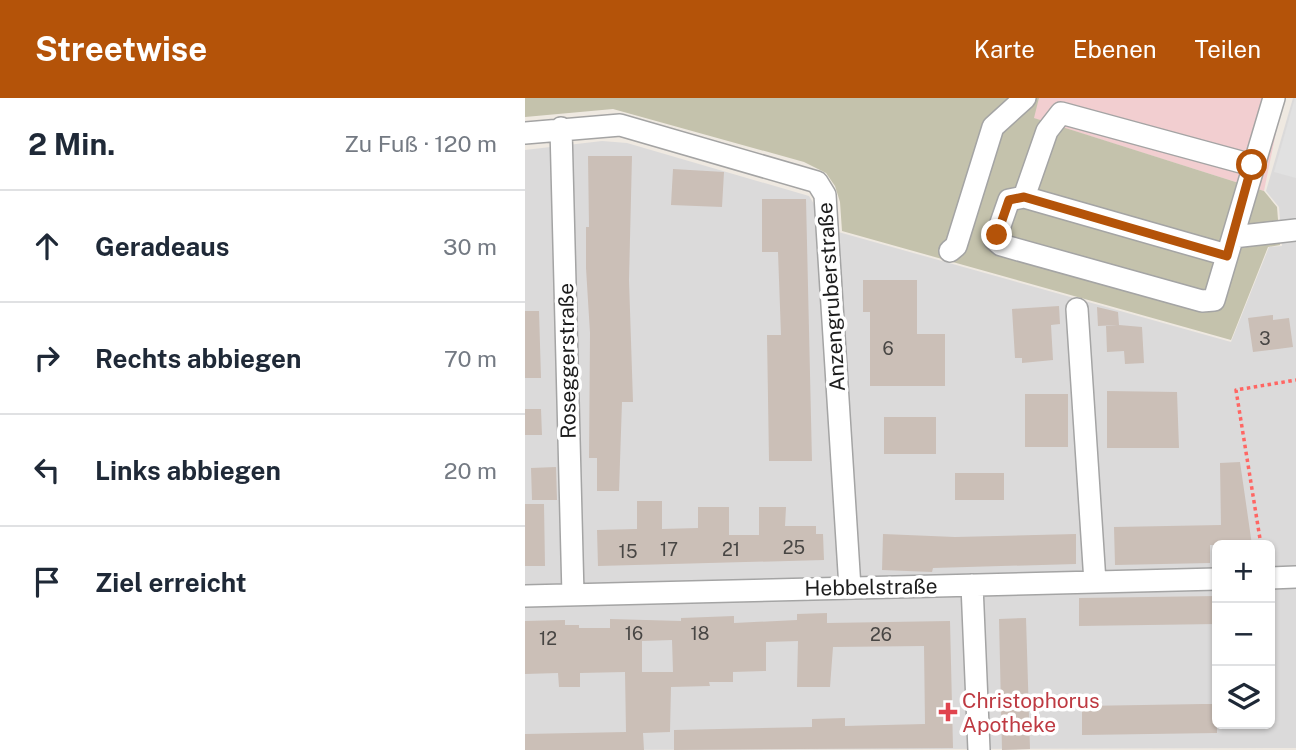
<!DOCTYPE html>
<html lang="de">
<meta charset="utf-8">
<style>
:root{--surface:#fff;--page:#f2f2f3;--text:#1f2937;--muted:#747a83;--line:#e0e1e3;--accent:#b45309}
body{margin:0;font-family:"Public Sans",sans-serif;background:var(--page);color:var(--text)}
.controls{position:absolute;right:21px;bottom:21px;display:grid;overflow:hidden;border-radius:10px;box-shadow:0 2px 5px #0004}
.controls button{width:63px;height:63px;display:grid;place-items:center;padding:0;border:0;border-bottom:2px solid var(--line);background:var(--surface);color:var(--text);font:35px sans-serif}
.stop{position:absolute;width:21px;height:21px;margin:-16px;border:5px solid #b45309;border-radius:50%;background:#fff}
.stop.end{background:#b45309;border-color:#fff;box-shadow:0 2px 7px #0008}
.list{margin:0;padding:0;list-style:none}
h2{display:flex;justify-content:space-between;align-items:center;height:91px;margin:0;padding:0 28px;font-size:30px}
h2 small{font-size:23px;font-weight:400;color:var(--muted)}
.list li{display:grid;grid-template-columns:46px 1fr auto;gap:21px;align-items:center;box-sizing:border-box;height:112px;padding:0 28px;border-top:2px solid var(--line)}
.list b{display:block;font-size:26px;white-space:nowrap}
.list em{font-size:23px;font-style:normal;color:var(--muted)}
.icon{flex:none;width:38px;height:38px;fill:none;stroke:currentColor;stroke-width:2;stroke-linecap:round;stroke-linejoin:round}
.map{position:relative;flex:none;width:771px;height:652px;overflow:hidden}
header{display:flex;align-items:center;gap:42px;box-sizing:border-box;height:98px;padding:0 35px;background:var(--accent);color:#fff}
header strong{font-size:33px}
nav{display:flex;gap:38px;margin-inline-start:auto;font-size:24px}
main{display:flex}
aside{flex:1;background:var(--surface)}
.map>svg:first-child{display:block}
</style>
<header>
<strong>Streetwise</strong>
<nav><a>Karte</a><a>Ebenen</a><a>Teilen</a></nav>
</header>
<main>
<aside>
<h2>2 Min.<small>Zu Fuß · 120 m</small></h2>
<ul class="list">
<li><svg class="icon" aria-label="ahead" viewBox="0 0 24 24"><path d="M12 20V5M6 11l6-6 6 6"/></svg><div><b>Geradeaus</b></div><em>30 m</em></li>
<li><svg class="icon" aria-label="right" viewBox="0 0 24 24"><path d="M7 20v-9h11M14 6l5 5-5 5"/></svg><div><b>Rechts abbiegen</b></div><em>70 m</em></li>
<li><svg class="icon" aria-label="left" viewBox="0 0 24 24"><path d="M17 20v-9H6M10 6l-5 5 5 5"/></svg><div><b>Links abbiegen</b></div><em>20 m</em></li>
<li><svg class="icon" aria-label="arrive" viewBox="0 0 24 24"><path d="M6 21V4h12l-3 4 3 4H6"/></svg><div><b>Ziel erreicht</b></div></li>
</ul>
</aside>
<div class="map">
<svg width="771" height="652" viewBox="0 0 771 652">
<rect width="100%" height="100%" fill="#efe9e1"/>
<path fill="#dbdada" fill-rule="evenodd" d="M768,0H771V650L0,652V52L77,43L102,45L284,98L289,106L292,128L706,244L744,149L757,148L754,109L741,93ZM692,447H745V626H692Z"/>
<path fill="#f2ced0" d="M514,0H758L739,93L508,20Z"/>
<path fill="#c4c2ac" d="M0,0H514L509,20L739,93L752,109L755,147L743,149L706,242L317,133L315,104L310,88L301,75L279,64L88,11L0,19Z"/>
<path fill="#e1e1e1" d="M770,0H771V80L749,74Z"/>
<path fill="#cbbfb7" fill-rule="evenodd" d="M63,58H107L104,182L108,304H97L94,393H72V360H64L65,235L61,170V129H64Z
M148,71L199,74L197,109L146,107Z
M237,101H281L287,363H244L242,237H256L253,154H237Z
M338,182H392V236H420V288H345V214H338Z
M534,208L535,226L526,227L528,262L497,265V260H490L487,211Z
M572,209L593,214L594,227L617,229L619,265L600,266L599,253L582,254L581,228L592,227L573,228Z
M0,213H14L16,280H0Z
M748,217V222L764,220L768,249L728,254L723,220Z
M582,293L652,294L654,350H582Z
M500,296H543V349H500Z
M0,311H16L17,337H0Z
M359,319H411V356H359Z
M715,364L727,447H685V465L590,467L589,429L696,427L695,365Z
M31,369L32,402H7L6,370Z
M430,375H479V402H430Z
M112,403H137V431L173,430V409H204V437H234V409H261L260,428H291V436H298L299,462L73,468L72,432L112,431Z
M0,406H19L20,468H0Z
M358,436L430,439L551,436V466L408,470L407,474L357,472Z
M692,498V526L554,528V500Z
M302,515V525L425,523L428,650L149,652V632L287,629V621L320,620V628L400,626L399,548L308,549L305,589H272L273,543L241,544V573L208,574V584H184L185,588L146,589L145,634L118,635L119,652H0V636L101,634L100,574L55,575V589H34L33,575L0,576V523L40,522V527H54V530H85V521L156,523V520L209,518V525L272,522V516ZM147,542L148,574H117V543Z
M501,520L505,651L477,652L474,521Z
M678,606H692V635L557,637V608Z"/>
<g fill="none" stroke-linecap="round" stroke-linejoin="round">
<g stroke="#a4a4a4" stroke-width="24">
<path id="minor" d="M36,30L48,497
M0,35L95,27L292,84L300,97L325,490
M727,67L536,15L522,33L499,99L484,102L470,142L476,147L677,203L689,202L749,0
M499,99L702,157
M708,139L771,132
M425,153L431,148L468,29L500,0
M552,211L570,484
M745,480L771,479
M447,487L454,652
M0,498L692,481"/>
</g>
<path stroke="#ff6663" stroke-width="3.5" stroke-dasharray="3.5 3.5" stroke-linecap="butt" d="M736,447L711,292L771,282"/>
<use href="#minor" stroke="#fff" stroke-width="21"/>
</g>
<g fill="none" stroke-linecap="round" stroke-linejoin="round">
<path stroke="#b45309" stroke-width="9" d="M472,137L484,102L499,99L702,158L727,67"/>
</g>
<path fill="#e0444e" stroke="#fff" stroke-width="2.5" d="M419.5 603.5h7v7h7v7h-7v7h-7v-7h-7v-7h7z"/>
<g text-anchor="middle" dominant-baseline="central" stroke-width="7" stroke-linejoin="round" paint-order="stroke">
<g font-size="18" fill="#484644">
<text x="740" y="240">3</text>
<text x="363" y="250">6</text>
<text x="269" y="449">25</text>
<text x="144" y="451">17</text>
<text x="206" y="451">21</text>
<text x="103" y="453">15</text>
<text x="109" y="535">16</text>
<text x="175" y="535">18</text>
<text x="356" y="536">26</text>
<text x="23" y="540">12</text>
</g>
<g font-size="21" fill="#1d1d1d" stroke="#fff">
<text transform="translate(306 199) rotate(-94)">Anzengruberstraße</text>
<text transform="translate(42 263) rotate(-91)">Roseggerstraße</text>
<text transform="translate(346 489) rotate(-1)">Hebbelstraße</text>
</g>
<g font-size="21" fill="#be3a42" stroke="#fff" text-anchor="start">
<text x="437" y="602">Christophorus<tspan x="437" dy="24">Apotheke</tspan></text>
</g>
</g>
</svg>
<div class="controls">
<button>+</button>
<button>−</button>
<button><svg class="icon" aria-label="layers" viewBox="0 0 24 24"><path d="M12 4l9 5-9 5-9-5zM3 14l9 5 9-5"/></svg></button>
</div>
<div class="stop" style="left:727px;top:67px"></div>
<div class="stop end" style="left:472px;top:137px"></div>
</div>
</main>
